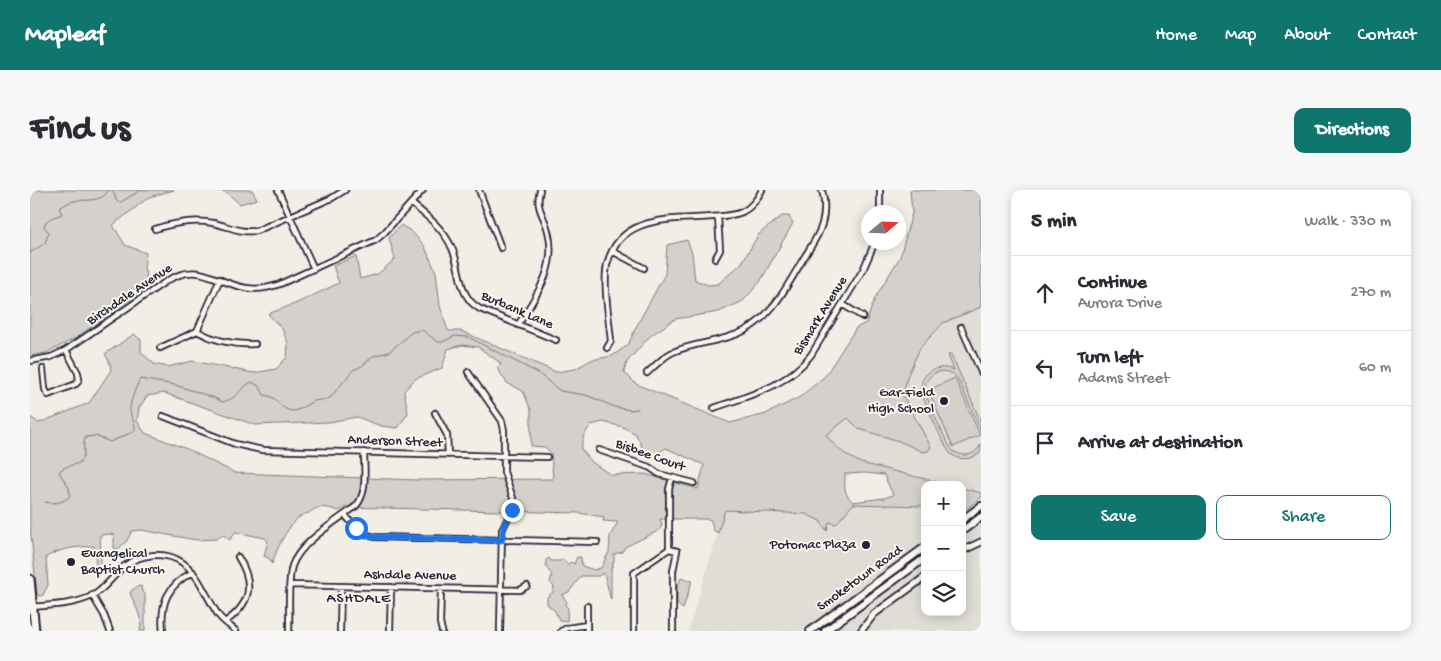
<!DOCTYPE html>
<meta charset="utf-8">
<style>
:root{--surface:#fff;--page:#f7f7f7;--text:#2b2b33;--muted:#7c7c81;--line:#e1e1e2;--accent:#0f766e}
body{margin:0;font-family:"Gochi Hand",sans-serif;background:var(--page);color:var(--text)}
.controls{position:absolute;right:15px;bottom:15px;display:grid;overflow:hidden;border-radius:10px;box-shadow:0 2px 12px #0003}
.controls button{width:45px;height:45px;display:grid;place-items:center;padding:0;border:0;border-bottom:1px solid var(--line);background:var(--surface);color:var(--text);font:25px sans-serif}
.compass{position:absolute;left:831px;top:15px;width:45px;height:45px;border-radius:50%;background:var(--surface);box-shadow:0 2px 12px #0003;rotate:71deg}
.stop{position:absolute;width:15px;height:15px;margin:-11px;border:4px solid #1a73e8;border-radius:50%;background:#fff}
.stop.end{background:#1a73e8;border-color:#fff;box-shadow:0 1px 5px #0008}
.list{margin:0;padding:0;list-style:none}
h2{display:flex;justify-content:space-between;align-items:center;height:65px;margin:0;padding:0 20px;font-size:21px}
h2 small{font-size:16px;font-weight:400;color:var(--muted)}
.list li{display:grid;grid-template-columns:32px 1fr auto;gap:15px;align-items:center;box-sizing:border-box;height:75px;padding:0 20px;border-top:1px solid var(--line)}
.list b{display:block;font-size:19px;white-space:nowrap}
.list p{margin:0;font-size:16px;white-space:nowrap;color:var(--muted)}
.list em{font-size:16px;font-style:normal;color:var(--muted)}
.actions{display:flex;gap:10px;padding:15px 20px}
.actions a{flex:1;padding:11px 0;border:1px solid var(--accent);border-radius:10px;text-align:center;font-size:18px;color:var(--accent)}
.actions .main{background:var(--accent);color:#fff}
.icon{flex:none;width:28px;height:28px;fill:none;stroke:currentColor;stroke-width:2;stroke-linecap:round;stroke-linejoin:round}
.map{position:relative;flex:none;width:951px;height:441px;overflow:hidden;border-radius:10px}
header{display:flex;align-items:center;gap:30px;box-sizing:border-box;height:70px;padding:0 25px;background:var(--accent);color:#fff}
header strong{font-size:24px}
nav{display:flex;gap:28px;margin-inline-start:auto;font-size:18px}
.intro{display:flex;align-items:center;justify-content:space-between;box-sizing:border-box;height:120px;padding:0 30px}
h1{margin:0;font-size:35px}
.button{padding:12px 22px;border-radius:10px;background:var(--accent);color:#fff;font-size:18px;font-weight:700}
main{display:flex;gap:30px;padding:0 30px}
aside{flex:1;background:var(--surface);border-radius:10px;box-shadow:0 2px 12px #0003}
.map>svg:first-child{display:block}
</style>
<header>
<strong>Mapleaf</strong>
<nav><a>Home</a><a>Map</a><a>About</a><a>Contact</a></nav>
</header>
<div class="intro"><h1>Find us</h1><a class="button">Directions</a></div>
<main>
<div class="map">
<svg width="951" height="441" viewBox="0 0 951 441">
<rect width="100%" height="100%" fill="#f2eee5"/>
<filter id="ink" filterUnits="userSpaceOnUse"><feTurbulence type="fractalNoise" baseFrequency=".02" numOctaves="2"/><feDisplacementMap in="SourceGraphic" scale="10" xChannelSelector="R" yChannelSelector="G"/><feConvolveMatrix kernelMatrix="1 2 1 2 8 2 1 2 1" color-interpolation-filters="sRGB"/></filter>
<g filter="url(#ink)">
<path fill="#e0dcd6" d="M951,117V303L932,298V295H919L831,273L818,267L804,255L795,245L818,228L901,257L873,205L877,187L890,158L914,133Z
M788,313L892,316L895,320V350L771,441H658L695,320L784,324Z
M951,333V441H803L895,374V422H932V346Z"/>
<path fill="#d4d1cc" stroke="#7b7a84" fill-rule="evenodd" d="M0,0H144L119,7L83,35L95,55L116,63L114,78L119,97L44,149L16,163L0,166Z
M183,0H222L227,9L210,14L196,2Z
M880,0H951V117L913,133L890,158L877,187L873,206L901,257L898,261L893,262L869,251L829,239L818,228L796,245C806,258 816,266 831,273L919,295H895V320L892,316L823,314L806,334L799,332L797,341L790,331L776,324L695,320L688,343L683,340L681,330L678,329H630L632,334L630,340L595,357L592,362L584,364V371L581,379V410L574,383L568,386H551L539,402L532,405L537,412L535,415L538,418L537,431L529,430L525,421L517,414V407L523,402L524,397L520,392L522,385L516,377V370L519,368L521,371H530L533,369L536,373L538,374L541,372L544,374L547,367H551L552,376L564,380L571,378L579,362L580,346L588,332L573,331L574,327L548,323L315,317L309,321C299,318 289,314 279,323C262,324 246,360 242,374L240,369L234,366L238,351L235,348L205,342L200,350L193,345L186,349L166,350L111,340L102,341L96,352L88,359L84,358V345L79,344L70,345L71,372L76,379L75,382L66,376L64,356C46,357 32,358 16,367L18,395L13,405L9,406L7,403L0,336V227L9,233L59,213L81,180L80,173L75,164L104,144L111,150V162L124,174L138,177L162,171L224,183L246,179L257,167L258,153L252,139L238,124L267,113L309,93L303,76L326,66L330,89L348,84L365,69L359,48L371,35L382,42L394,55L406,82L410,116L418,141H431L526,182L545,179L561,170L582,166L598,155L606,137L635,84L637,55L657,50L662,63L665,90L678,95L688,94L711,74L729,44L752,26H759L763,33L730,92L713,111L689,122L645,129L620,146L597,172L594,182L606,194L700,233L736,224L770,207L795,186L826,138L836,133L845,108L870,67L882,23ZM432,155L448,157L469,172L471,174L467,178L477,193L493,201L501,220V256L515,257L521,263L523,289L387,290L205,283L157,259L115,243L107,231L109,218L117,206L134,203L225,235L299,232L327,227L351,236L368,238L378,223L374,201L385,189L412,178L418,159ZM573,232L593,237L606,244L612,257L611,263L621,268L636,258L674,275L668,299L615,284L581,285L563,273L551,259L554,245L561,235ZM835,283L854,285L863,305L854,308L823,312C813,303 815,298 815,284Z
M921,164L951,232V241L928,189C918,175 894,181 895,200C896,208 917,255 923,261C934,268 945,266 951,254L950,263C940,270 930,271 921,264C916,261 892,207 891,200C890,181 909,174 924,180L918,165Z
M925,188L950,245L923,257L898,200Z
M932,298L951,303V308L932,322Z
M651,388L659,391L662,389V391L653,419L647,414V398Z
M109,396H111L112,402L115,404V441H110C114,429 104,414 100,403L102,400Z"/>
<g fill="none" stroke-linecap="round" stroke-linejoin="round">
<path stroke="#76747f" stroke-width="1" d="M83,0L86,10L89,13L111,0
M0,63L15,53L19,42L14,37C16,27 24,28 32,24L29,18C34,15 39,12 44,11C55,9 74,13 78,0
M15,312C24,314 33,313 40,306L39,298L29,282C35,274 45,277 51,271C57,263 51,255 56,247L66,246L80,252L105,241C106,233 101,228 100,221C99,214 107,194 110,189L145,195L185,208L192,212C210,208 209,198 222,192L230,197L234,205C249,207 246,215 258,220C267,224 276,214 284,211C290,210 295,210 300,208L323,180L332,176L343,166L359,162L382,142L392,140L408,152H412L425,146L438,147L508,183L530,201L556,205L585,217L600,220L608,219"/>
<g stroke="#22223b" stroke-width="8">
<path id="minor" d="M248,0L284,79
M449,0L471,58
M850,0V22
M381,13C397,26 413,38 422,58C432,80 427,106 450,119L526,150
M125,39C144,33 163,29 183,33C198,36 210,43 226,41L302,8L315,0
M582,61L614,78
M685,69L690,60L688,27
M812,114L833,127
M488,135C506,106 528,77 518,41C514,24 505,19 510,0
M931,137L951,182
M167,141C185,151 205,155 225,154
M130,158L167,141L190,89
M577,158L581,151C579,129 573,95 577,75C589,24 642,30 682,27C692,26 703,26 712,22C722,17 727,9 732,0
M0,171L21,167L36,160L135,92C169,70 183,92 216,98C227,100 239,98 250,94L346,50L354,43L393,0
M13,179L15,199L18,205L46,194L49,189L48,183L36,160
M438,182L472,231L474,240V282L484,311L482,320L472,340L470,441
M617,183C625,176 632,168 641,163C663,152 691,153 714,141C742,126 756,98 772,71C779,59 788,48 792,34C795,23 795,11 792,0
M684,218C720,205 756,197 781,165L833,80L845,52
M405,223L417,245L418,265
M133,226L205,254L232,260L517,267
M569,260L619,277L629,284L664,293
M315,325C324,336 331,345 345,347L567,352
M639,359L647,361L643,381V441
M639,359V299L642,288
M260,395L490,400L497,396
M411,399L410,433L412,441
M62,405L74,425L80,441
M557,416V441
M2,417C22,415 44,415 62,406C75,399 82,387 93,377C109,364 135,360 153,373C170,385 177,409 189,426C194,432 200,436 206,441
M195,432C221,414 225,394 208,367
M133,441C130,414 137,395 163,382
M259,441C260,421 257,394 262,376C270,352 307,331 326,316C338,303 334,279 334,262
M310,441L311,396
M360,441L361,397
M531,441L537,438L557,435
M604,441V383L639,359"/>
</g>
<g stroke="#22223b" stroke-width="9">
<path id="tertiary" d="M932,361L951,352
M831,441L844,424L895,387"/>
</g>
<g stroke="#22223b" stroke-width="10">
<path id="secondary" d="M932,330L951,316
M932,341L951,327
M780,441L895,357
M795,441L895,368"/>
</g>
<g stroke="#22223b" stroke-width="11">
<path id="primary" d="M0,389L5,441"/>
</g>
<use href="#minor" stroke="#fbf7ec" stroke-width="4.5"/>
<use href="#tertiary" stroke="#fbf7ec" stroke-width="5.5"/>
<use href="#secondary" stroke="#fbf7ec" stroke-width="6"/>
<use href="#primary" stroke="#fbf7ec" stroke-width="7"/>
</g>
</g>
<g fill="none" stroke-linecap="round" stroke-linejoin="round" filter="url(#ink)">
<path stroke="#1a73e8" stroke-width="6" d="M326,338L337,345L345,347L472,350L474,335L482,320"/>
</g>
<g fill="#22223b" stroke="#fbf7ec" stroke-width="2">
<circle cx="914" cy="211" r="5"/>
<circle cx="836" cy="355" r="5"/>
<circle cx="41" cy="372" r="5"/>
</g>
<g text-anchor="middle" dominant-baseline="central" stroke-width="4" stroke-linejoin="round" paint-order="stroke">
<g font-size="14" fill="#22223b" stroke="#fbf7ec">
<text transform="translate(100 105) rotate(-34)">Birchdale Avenue</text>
<text transform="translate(487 121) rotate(23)">Burbank Lane</text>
<text transform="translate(791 126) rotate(-58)">Bismark Avenue</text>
<text transform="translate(365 252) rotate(2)">Anderson Street</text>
<text transform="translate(620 266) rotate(20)">Bisbee Court</text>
<text transform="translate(380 386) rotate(1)">Ashdale Avenue</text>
<text transform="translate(830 389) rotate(-36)">Smoketown Road</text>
</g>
<g font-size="14" fill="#22223b" stroke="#fbf7ec" text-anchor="end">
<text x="904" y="203">Gar-Field<tspan x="904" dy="16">High School</tspan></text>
<text x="826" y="355">Potomac Plaza</text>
<text x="51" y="364" text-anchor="start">Evangelical<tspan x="51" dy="16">Baptist Church</tspan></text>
</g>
<g font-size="15" letter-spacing="1" fill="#22223b" stroke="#fbf7ec">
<text x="329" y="409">ASHDALE</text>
</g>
</g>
</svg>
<div class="controls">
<button>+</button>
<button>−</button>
<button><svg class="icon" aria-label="layers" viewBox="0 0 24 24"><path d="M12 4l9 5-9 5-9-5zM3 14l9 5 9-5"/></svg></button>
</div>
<svg class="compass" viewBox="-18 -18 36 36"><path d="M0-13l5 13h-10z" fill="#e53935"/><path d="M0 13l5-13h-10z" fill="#7c7c81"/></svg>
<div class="stop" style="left:326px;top:338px"></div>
<div class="stop end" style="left:482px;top:320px"></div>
</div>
<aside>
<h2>5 min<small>Walk · 330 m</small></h2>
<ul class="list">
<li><svg class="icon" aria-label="ahead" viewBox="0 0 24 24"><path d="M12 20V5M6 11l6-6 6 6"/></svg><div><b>Continue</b><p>Aurora Drive</p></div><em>270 m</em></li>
<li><svg class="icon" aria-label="left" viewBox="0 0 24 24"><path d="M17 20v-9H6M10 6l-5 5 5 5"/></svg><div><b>Turn left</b><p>Adams Street</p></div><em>60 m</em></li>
<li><svg class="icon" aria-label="arrive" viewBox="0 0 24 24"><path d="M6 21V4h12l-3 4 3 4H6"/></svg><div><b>Arrive at destination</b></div></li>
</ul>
<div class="actions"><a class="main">Save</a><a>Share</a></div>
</aside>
</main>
